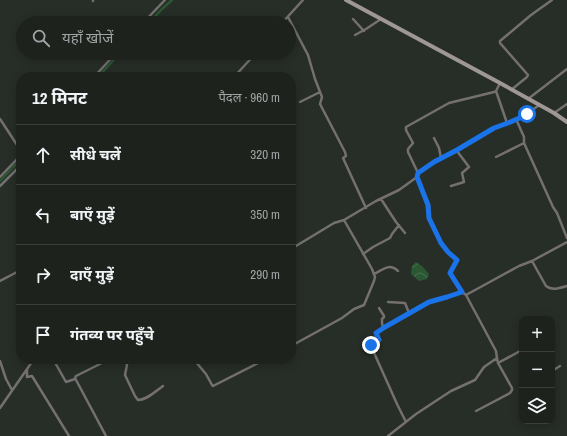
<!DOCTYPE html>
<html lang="hi">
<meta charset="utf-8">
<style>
:root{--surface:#1d221d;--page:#252a26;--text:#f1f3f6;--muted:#a0a4a4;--line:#3b3f3b}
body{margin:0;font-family:"Archivo Narrow","Noto Sans Devanagari",sans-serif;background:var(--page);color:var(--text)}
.controls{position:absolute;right:12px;bottom:12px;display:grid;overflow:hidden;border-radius:8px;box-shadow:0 2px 10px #0003}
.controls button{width:36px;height:36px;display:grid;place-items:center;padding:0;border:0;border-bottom:1px solid var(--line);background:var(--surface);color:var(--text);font:20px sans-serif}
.stop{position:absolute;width:12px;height:12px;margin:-9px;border:3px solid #1a73e8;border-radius:50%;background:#fff}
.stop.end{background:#1a73e8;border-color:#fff;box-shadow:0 1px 4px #0008}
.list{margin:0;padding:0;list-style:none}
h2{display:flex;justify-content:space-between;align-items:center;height:52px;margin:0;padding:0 16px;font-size:17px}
h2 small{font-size:13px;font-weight:400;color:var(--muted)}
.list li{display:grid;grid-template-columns:26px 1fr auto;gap:12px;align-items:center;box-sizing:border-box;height:60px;padding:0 16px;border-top:1px solid var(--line)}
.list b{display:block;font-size:15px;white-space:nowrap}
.list em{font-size:13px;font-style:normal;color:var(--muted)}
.icon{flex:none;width:22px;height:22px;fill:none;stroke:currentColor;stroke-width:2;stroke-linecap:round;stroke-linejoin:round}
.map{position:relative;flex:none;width:567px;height:436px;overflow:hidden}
.search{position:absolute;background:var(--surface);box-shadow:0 2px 10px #0003;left:16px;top:16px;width:280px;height:44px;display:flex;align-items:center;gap:10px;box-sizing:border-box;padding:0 14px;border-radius:22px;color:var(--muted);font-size:15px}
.panel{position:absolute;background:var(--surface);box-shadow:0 2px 10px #0003;left:16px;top:72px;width:280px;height:292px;border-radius:16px}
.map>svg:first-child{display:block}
</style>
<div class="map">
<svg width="567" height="436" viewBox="0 0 567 436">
<defs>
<pattern id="water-waves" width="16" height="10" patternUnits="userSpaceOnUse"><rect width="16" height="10" fill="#2b5833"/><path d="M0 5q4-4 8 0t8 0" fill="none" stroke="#496f50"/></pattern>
</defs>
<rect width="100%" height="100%" fill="#272d27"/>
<path fill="url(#water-waves)" d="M416,262L422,266L429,274L427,279L419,281L411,274L412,266Z"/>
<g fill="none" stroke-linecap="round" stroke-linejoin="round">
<path stroke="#2b5833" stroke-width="2.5" d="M149,23L162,9L172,0
M98,77L120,53
M0,181L21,159"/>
<path stroke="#757070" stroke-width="2.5" d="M93,0V1
M288,17L308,55L315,79L322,97L320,104L345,152L346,156L343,158L366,208
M353,19L364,31
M143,23L165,0
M282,23L303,0
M355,35L366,29L381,19
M94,77L116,53
M234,77L256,53
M511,90L527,77L528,75L500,43V41L531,15L552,0
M496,91L507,123
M528,99L567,69
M300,102L320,92
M554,113L567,104
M0,119L21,151
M516,119L524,137V143L553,207L557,213L567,238
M434,138L439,148L441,158
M496,157L524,143
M418,173L408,152V149L413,143L406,130V127L449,103L494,92L496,91L500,83
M0,177L21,155
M417,177L429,205V218L441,243L448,252L457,260L451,271V274L462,292L466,295
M0,186L21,165
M451,186L464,182L462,173L469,167L457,151
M381,199L396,222L405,233
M291,249L334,223L344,220L376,201L399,190L417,177L418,173L434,162L457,151L494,128L522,117L538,106
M363,254L373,247L390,238L392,234L399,225
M532,261L546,286C552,291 560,288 567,286
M374,274C384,269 389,263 398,271
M0,281L21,270
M388,302L405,303L409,313
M379,308L384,316V317L382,319V323L383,328
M291,346L342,318L354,309L364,305L374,281L375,277L372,269L344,220
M53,359L66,382L75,379
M125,359L127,365L125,375L135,396L138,400C147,400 156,391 163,386
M194,359L195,361L206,374L212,385L213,386L266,359
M0,361L6,379L12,390
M498,363L522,350
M27,369V377L32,376L69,436
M552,371L560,366
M0,408L34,359
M476,411L510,393L512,390V388L498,363L497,358
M406,422L397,404L371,346L372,344L379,340L376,333L385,327L429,302L450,296L462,292
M106,436L75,378L76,376L110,359
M388,436L416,414L451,391L475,380L484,367L497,358L496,351L466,295L519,266L532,261L567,242"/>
<path stroke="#9f9797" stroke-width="4" d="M346,0L500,83L554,113L567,122"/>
</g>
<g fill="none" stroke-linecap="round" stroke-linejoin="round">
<path stroke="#1a73e8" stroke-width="5" d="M371,345L379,340L376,333L385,327L429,302L447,297L462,292L450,273L457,260L448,252L441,243L429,218L428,205L417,177L418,173L434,162L457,150L494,128L508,123L522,117L527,114"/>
</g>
</svg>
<div class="controls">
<button>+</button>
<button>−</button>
<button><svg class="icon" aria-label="layers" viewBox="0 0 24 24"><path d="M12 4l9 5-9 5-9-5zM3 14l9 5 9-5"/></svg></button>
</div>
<div class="stop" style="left:527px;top:114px"></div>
<div class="stop end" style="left:371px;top:345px"></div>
<div class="search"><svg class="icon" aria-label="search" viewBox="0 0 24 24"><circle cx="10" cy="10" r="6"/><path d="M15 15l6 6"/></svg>यहाँ खोजें</div>
<section class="panel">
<h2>12 मिनट<small>पैदल · 960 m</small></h2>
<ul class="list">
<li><svg class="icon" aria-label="ahead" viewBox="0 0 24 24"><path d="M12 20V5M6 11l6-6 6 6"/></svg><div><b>सीधे चलें</b></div><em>320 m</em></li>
<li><svg class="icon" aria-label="left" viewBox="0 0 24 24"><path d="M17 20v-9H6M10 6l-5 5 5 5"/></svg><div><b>बाएँ मुड़ें</b></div><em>350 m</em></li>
<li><svg class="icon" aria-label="right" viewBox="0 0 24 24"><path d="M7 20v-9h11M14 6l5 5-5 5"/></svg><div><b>दाएँ मुड़ें</b></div><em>290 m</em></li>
<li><svg class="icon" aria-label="arrive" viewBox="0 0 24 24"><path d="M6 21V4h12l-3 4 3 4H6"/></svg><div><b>गंतव्य पर पहुँचे</b></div></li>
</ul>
</section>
</div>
